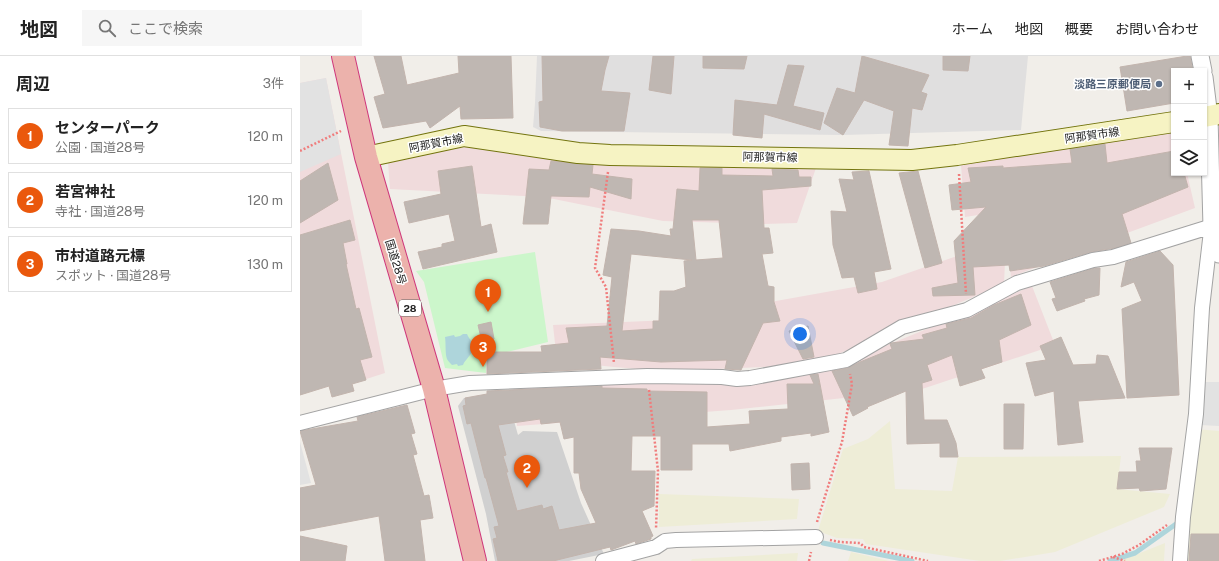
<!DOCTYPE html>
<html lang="ja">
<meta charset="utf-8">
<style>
:root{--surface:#fff;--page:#f6f6f6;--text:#222;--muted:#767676;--line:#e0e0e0;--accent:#ea580c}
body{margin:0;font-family:"Public Sans","Noto Sans JP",sans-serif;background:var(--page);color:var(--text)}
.controls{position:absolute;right:12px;top:12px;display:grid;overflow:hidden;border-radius:0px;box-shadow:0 1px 3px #0004}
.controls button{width:36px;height:36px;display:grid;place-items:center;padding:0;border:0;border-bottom:1px solid var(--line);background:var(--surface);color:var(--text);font:20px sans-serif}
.you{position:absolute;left:500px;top:278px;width:14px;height:14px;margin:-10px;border:3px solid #fff;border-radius:50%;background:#1a73e8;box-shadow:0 0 0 6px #1a73e833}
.badge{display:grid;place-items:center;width:26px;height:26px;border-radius:50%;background:var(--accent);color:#fff;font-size:13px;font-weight:700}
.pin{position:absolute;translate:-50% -33px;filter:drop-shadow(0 1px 2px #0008)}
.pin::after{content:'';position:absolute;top:21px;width:14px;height:12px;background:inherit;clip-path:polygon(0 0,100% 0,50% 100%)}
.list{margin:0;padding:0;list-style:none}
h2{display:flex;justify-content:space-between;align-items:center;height:52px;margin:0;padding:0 16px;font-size:17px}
h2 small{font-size:13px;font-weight:400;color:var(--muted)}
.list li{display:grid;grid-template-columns:26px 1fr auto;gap:12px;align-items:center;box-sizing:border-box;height:56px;margin:0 8px 8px;padding:0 8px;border:1px solid var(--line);border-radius:0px}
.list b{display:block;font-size:15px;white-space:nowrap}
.list p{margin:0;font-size:13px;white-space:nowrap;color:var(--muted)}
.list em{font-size:13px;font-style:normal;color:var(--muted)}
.icon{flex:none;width:22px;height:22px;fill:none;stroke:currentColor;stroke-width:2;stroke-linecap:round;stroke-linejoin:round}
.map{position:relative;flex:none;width:919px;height:505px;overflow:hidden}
header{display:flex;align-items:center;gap:24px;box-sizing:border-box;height:56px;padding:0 20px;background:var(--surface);border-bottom:1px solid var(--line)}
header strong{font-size:19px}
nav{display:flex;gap:22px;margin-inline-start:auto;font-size:14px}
.search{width:280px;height:36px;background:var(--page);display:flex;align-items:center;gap:10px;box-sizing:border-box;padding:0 14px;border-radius:0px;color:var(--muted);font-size:15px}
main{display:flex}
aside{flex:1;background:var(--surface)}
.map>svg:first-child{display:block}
</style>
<header>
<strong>地図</strong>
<div class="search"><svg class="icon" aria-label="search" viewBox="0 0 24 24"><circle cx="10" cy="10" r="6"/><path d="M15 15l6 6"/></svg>ここで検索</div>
<nav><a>ホーム</a><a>地図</a><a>概要</a><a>お問い合わせ</a></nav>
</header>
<main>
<aside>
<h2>周辺<small>3件</small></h2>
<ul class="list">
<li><span class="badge">1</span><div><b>センターパーク</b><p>公園 · 国道28号</p></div><em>120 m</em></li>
<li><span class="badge">2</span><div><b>若宮神社</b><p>寺社 · 国道28号</p></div><em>120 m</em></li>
<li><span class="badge">3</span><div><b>市村道路元標</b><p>スポット · 国道28号</p></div><em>130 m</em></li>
</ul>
</aside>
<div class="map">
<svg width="919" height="505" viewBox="0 0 919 505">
<rect width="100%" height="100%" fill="#f1eee9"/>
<path fill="#e0dfdf" d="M237,0H728L721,74L543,79L241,75L233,71L235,47Z"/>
<path fill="#f0dbdc" d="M26,22L85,317L32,334L0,265V27Z
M874,74V117H887L895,152L781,194L711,221L704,155L665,161L661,109Z
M163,90L307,106L516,112L497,167L464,168L363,165L244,141L90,133L88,106Z
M706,183L704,228L512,309L365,315L314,311L257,305L253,269L371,264L582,226Z
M732,230L755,289L619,334L431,354L217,370L213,331L434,326L536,310Z"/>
<path fill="#d0d0d0" d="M206,337L218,379L223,375L257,376L281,447L304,498L269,505H195L186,458L158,350L164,342Z"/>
<path fill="#eeedd7" d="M590,365L595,433L652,435L658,401L821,400L817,433L870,438L864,451L755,496L700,505H680L566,488L563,483L537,482L518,475L543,393L568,383Z
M895,373L919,375V505H882Z
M359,438L499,443L497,463L359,471Z
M865,487L864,505H820Z
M551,496L589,505H548Z
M498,497L497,505H391L392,503Z"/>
<path fill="#ccf6cb" d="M235,196L248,286L186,301V317L145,312L124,226L116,215Z"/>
<path fill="#e2e2e2" d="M26,22L41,98L0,116V27Z
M903,326H919V370L900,369Z
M0,386L11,427L0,429Z"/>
<path fill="#aed5db" d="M163,278H167C168,281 170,283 172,286C177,295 166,302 163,309L158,310L157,308L152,309C150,307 148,305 147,303C145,298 146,287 145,281L154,279L155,281L160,280Z"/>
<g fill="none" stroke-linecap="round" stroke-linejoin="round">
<path stroke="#aed5db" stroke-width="5" d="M523,487L612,505
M810,505L835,497L876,468"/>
</g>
<path fill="#bfb7b2" stroke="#c2b4ad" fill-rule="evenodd" d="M74,0H101L107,29L159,17L158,0H211L213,62L161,63L160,50L130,72L126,65L83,72L74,41L85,38Z
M242,0H309L305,14L301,35L330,37L324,75H262L240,71L239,46L243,45Z
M353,0H374L371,38L349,34Z
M403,0H447L444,13L403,12Z
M562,0L629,19L621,36L627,38L622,54L612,52L608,90L589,89L594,55L564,44L543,79L524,67L537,32L555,37Z
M643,0H670L668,15L643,14Z
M887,0H890L893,15H874V47L827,55L820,11Z
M488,9L504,10L493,50L524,57L520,74L464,58L462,82L433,79L435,44L477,49Z
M805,88L807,107L874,95V117H884L888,131L822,158L831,187L815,192L791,196L744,210L710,215L709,209L673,211L675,239L633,240L632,232L658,227L654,185L686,151L652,154L649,129L671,126L668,112L703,110V112L772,107L770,93Z
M251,105L293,109L292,118L332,123L331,143L290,131L289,141L251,140L248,168H223L229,113L249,114Z
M28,107L38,144L0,167V125Z
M172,110L181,171L191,168L197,196L123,213L118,196L142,191V188L155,185L149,158L109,167L104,146L141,138L138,115Z
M400,112H422V119L473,120L472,113L498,114L499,121H511V130L462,134L464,172H469L473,197L462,198L468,230L474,231V246L480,265L463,267L441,314L425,313L427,304L361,306L300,301L301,313L187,318V296H242L241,290L269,287L266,272L307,270L312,221L303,219L311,173L339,175L371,180L370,173H373L377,133L399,135ZM392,164H419L423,202L396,204ZM331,198L392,204L384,205L386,231L374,235H360L359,265H353V273L322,275Z
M569,115L591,213L574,216L577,233L558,237L554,221L542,222L533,189L531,155L547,156L539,123L554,124L552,116Z
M618,115L642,207L625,212L599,117Z
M50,164L55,184L43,187L47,208H46L56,253L59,252L72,301L60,304L66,324L52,328L54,335L32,341L29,330L0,339V179Z
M860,195L873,209L879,339L827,342L822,253L842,245L834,226L821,231L826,206Z
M795,212H800L799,239L784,243L785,245L757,255L752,243L756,242L750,226Z
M721,238L731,269L699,284L702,306L681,313L685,322L660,330L652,299L627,309L632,324L622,327L624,364H647L656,387L658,401H640V387L607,388L606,335L567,351L568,352L553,360L532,315L548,312L560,306L592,293L590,288L591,287L624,283L622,279L647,272L646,268L671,262L694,249Z
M191,266L194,283L182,286L178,269Z
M508,270L514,301L503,303L489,275Z
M761,281L773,309L796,308L797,299L808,300L825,342L778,345L783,386L758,389L754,335L735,340L726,307L746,304L740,290Z
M518,318L520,328H518H520L529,376L511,380V377L481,381V385L430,395L429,388H392V414H361V380H332L331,415H355L354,450L342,455L353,480L351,481V483L336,488L335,485L311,494L310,491L253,505H198L193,483L197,482L194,471L199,470L186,422H185L171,367L167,368L163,350L166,349L165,342L187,338V335L302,330V332L347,333V335L407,336V371L450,368L449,355L488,353L487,328H514L510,319ZM240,363L241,368L260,366L264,383L274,381V417H279L281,433L296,467L259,474L252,450L243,453L242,449L217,455L206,416H208L203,400L206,399L198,369Z
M704,348H724L723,393H704Z
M107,349L115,377L111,378L117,398L113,399L124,440L129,439L133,462L120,464L125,505H85L79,460L0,475V432L16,429L0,375L58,365L57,361Z
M839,392H872L866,433L840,435L839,432L817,433L819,416H837L836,405H841Z
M509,407L510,433L492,434L491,408Z
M891,478H919V505H889Z
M0,480L47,490L45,505H0Z"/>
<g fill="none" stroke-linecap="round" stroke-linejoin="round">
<g stroke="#a3a3a3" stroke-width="16">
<path id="minor" d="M0,367L134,333L170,327L347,320L422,321L437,323L450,322L546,304L602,271L667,254L717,227L793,204L813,201L919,168
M303,505L356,491L365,485L376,484L516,481
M880,505L883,461L896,358L902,252L911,175"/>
</g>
<g stroke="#a3a3a3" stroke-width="19">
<path id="tertiary" d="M900,0L903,15
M904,21L909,61L912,171L919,198"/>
</g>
<g stroke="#73740e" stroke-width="22">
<path id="secondary" d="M904,61L919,58
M66,101L164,80L278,97L310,99L612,104L657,99L874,66"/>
</g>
<g stroke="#cf377b" stroke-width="24">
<path id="trunk" d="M43,0L66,101L134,333L175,505"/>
</g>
<path stroke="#f07c7c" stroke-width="2.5" stroke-dasharray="2 2" stroke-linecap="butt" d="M0,95L41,75
M308,116L295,212L306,231L314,307
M659,118L666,238
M349,334L358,415L356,473
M517,466L542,386L552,328L550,318
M530,484L540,486L560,487L564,491L628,505
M813,501L825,505
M509,505L511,496
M799,505L822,498L839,489L867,469"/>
<use href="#minor" stroke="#fff" stroke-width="14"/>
<use href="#tertiary" stroke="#fff" stroke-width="17"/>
<use href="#secondary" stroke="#f6f3c3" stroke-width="20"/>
<use href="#trunk" stroke="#ecb2ac" stroke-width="22"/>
</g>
<circle fill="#5c6f8a" stroke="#fff" stroke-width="1.5" cx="859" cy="28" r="4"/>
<g text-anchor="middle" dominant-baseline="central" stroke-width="3" stroke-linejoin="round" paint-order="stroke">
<rect fill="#fff" stroke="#646464" stroke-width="1" x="99" y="244" width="22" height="16" rx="3"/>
<g font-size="10" font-weight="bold" fill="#222">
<text x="110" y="252">28</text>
</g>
<g font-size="11" font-weight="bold" fill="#4e5e75" stroke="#fff" text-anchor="end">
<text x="851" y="28">淡路三原郵便局</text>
</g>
<g font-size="11" fill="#222" stroke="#fff">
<text transform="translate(792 79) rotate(-8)">阿那賀市線</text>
<text transform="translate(136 87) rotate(-11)">阿那賀市線</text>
<text transform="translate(470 101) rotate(1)">阿那賀市線</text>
<text transform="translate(96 206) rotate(73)">国道28号</text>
</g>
</g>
</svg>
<div class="controls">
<button>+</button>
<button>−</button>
<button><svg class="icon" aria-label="layers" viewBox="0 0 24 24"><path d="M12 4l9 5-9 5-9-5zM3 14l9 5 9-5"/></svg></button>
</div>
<div class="you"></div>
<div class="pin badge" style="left:188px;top:256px">1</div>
<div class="pin badge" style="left:227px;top:432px">2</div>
<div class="pin badge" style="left:183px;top:311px">3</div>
</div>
</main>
